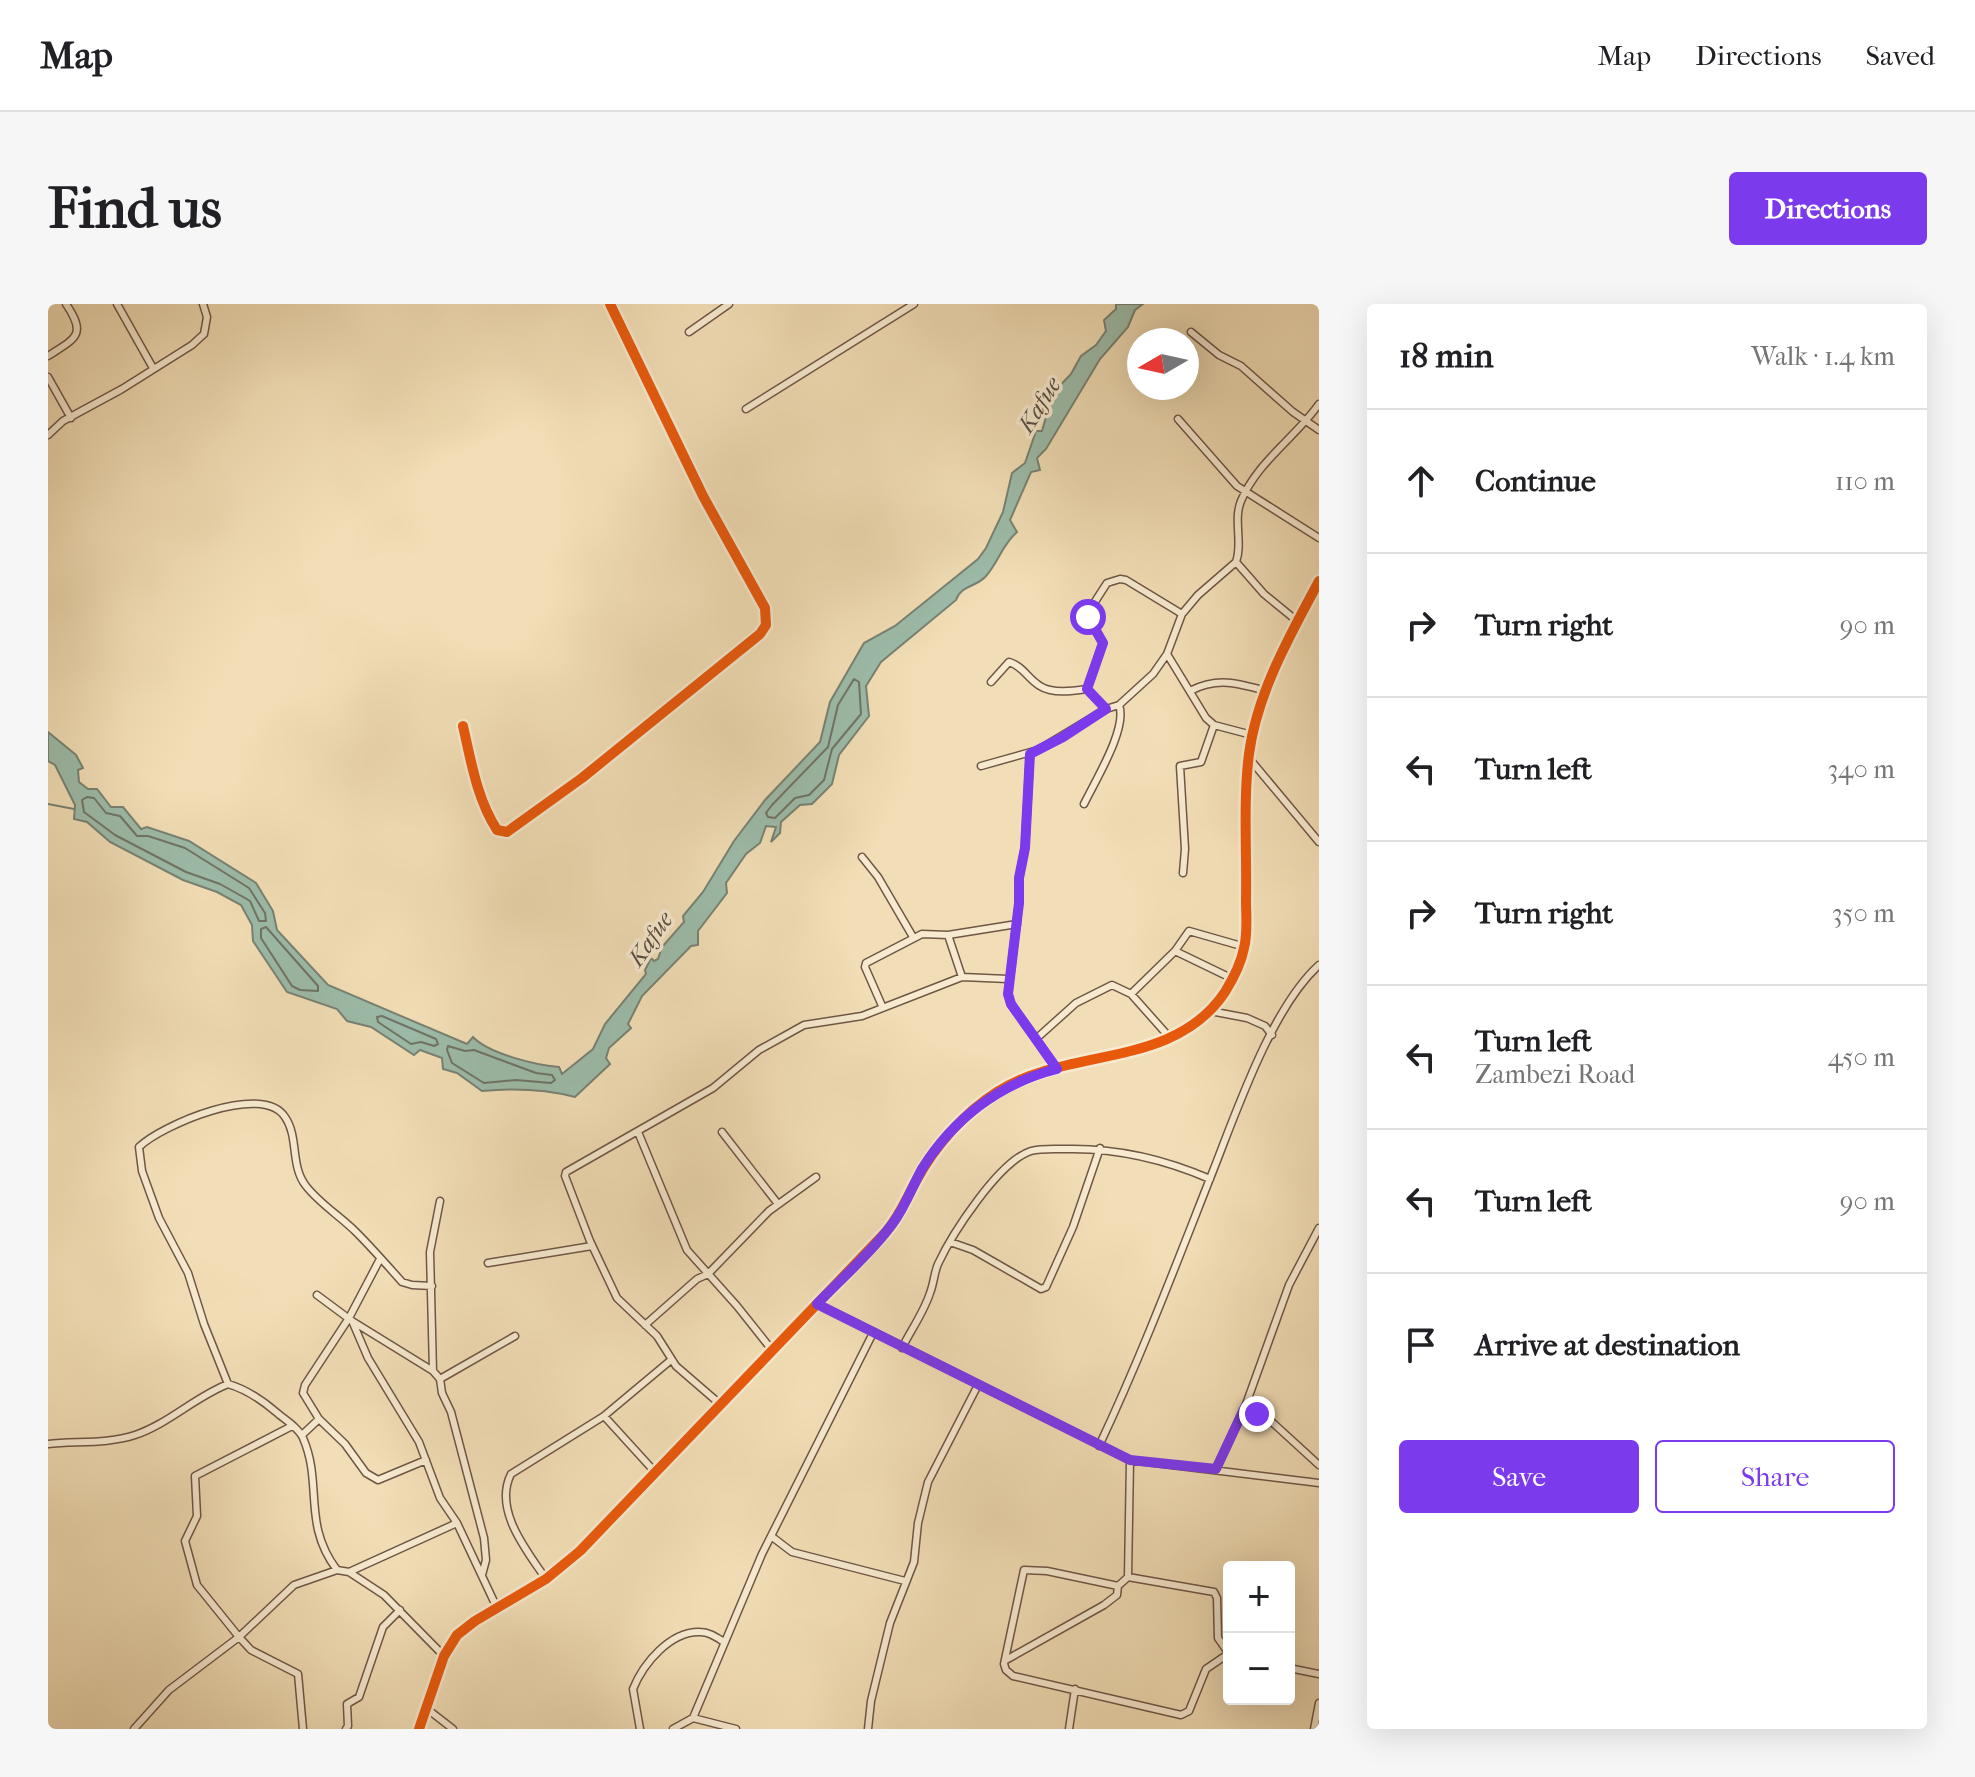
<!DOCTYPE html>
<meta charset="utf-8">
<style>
:root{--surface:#fff;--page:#f6f6f6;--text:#202124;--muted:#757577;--line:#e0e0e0;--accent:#7c3aed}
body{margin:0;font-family:"IM FELL French Canon",serif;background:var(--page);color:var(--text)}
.controls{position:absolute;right:24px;bottom:24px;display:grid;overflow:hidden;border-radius:8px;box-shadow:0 8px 32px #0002}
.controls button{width:72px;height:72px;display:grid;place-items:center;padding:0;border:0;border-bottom:2px solid var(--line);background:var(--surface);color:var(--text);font:40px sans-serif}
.compass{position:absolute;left:1079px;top:24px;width:72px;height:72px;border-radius:50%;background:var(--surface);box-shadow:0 8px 32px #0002;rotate:261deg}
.stop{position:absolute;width:24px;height:24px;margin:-18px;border:6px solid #7c3aed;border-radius:50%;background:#fff}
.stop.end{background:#7c3aed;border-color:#fff;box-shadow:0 2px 8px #0008}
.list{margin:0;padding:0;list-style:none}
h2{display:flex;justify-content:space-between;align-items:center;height:104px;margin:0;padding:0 32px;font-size:34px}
h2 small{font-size:26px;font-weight:400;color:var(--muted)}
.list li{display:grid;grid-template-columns:52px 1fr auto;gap:24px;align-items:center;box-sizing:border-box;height:144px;padding:0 32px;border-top:2px solid var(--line)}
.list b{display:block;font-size:30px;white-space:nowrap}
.list p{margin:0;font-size:26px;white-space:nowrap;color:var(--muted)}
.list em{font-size:26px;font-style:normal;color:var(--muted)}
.actions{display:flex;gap:16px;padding:24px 32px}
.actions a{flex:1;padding:18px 0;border:2px solid var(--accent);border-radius:8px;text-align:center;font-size:28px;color:var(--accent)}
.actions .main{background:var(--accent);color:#fff}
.icon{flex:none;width:44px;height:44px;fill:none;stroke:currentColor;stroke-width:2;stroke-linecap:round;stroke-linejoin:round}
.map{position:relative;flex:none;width:1271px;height:1425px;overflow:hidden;border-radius:8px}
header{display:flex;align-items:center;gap:48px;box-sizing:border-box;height:112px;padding:0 40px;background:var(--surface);border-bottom:2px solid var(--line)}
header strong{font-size:38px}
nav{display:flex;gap:44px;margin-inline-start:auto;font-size:28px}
.intro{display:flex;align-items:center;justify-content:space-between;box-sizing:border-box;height:192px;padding:0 48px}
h1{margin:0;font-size:56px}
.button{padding:20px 36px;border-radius:8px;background:var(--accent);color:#fff;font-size:28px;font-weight:700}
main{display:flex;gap:48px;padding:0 48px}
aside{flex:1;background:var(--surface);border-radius:8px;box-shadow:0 8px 32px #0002}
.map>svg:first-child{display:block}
</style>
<header>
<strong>Map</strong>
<nav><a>Map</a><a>Directions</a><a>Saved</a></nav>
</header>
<div class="intro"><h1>Find us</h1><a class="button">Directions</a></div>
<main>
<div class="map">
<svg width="1271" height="1425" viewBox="0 0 1271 1425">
<rect width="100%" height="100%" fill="#f2deb6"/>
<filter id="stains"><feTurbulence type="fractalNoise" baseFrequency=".0025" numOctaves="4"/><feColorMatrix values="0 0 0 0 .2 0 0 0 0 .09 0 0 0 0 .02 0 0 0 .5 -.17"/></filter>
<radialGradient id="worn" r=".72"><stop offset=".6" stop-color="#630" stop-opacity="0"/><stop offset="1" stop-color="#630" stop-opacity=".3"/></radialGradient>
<path fill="#9cbcaa" stroke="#788273" stroke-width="2" d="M1068,0H1095L1087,6L1080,23L1052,55L998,145L989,154L992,166L983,168L962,216L969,228C954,241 951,257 938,272C929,283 913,281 908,296L833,358L818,382L821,412L791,451L784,480L764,500L752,501L733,518L732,529L723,538L728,523L718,522L712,539L698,550L678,579L679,589L650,627V641L643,642L594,692L580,720L583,724L561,744L558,754L562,760L527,793C496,785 467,784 434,787L409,769L395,765L394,754L372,746L366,751L323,723L299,717L289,705L239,688L205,637L204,621L193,601L169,588L135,576L62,538L39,518L26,515L27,501L7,461L0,457V428L28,451L35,464L30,466L31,478L40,485H49L63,503H75L93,525L99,523L141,537L208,579L225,607L229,626L280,681L419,740L425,733C441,750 488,761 511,763L514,770L545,745L557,720L598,670L597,666L603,654L606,657L610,655L614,643L636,618L635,612L655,588L686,537L717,496L772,438L782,398L816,339L847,322L930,255L938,244L955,208L964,169L977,159L988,127H994L1005,89L1023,70L1033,52L1048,41L1058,27L1056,16L1068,5Z"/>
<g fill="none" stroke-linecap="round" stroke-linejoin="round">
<path stroke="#707366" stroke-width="2" d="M806,375L811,378L813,410L784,445L776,476L761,491L747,494L727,514L720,513L718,509L724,501L780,443L790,401Z
M39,493L46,494L58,509L72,512L89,532H100L137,544L201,584L217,609L218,617H211L202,597L197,594L172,580L138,568L67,531L36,508L34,496Z
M218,623L270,682V687L252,686L244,682L213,634V625Z
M334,712L388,735L390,740L386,742L373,738L363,740L330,718L329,713Z
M400,742L417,747L426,746L488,769L504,771L507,776L503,779L468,776L436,779L404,759L399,746Z"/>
<path stroke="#788273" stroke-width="2" d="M0,500L26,505"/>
<g stroke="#6f5746" stroke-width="9">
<path id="minor" d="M69,0L105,64
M641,28L681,0
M1143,28L1171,51L1193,62L1245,108L1271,126
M0,52C28,34 39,31 18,0
M0,73L23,114
M698,105L866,0
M1130,115L1189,182L1271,234
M0,131L15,117L74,85L144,41L156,30L159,13L155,0
M1249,317L1216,290L1188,258C1195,239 1185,216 1193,197C1209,158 1248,133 1271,100
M1119,350L1134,310L1150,291L1188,258
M943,378L961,358C975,362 980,375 992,382C1004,390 1025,387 1039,385
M1142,387C1169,373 1190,379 1218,387
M1058,405L1039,385L1055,339L1039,310L1059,279L1072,275L1078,276L1134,310
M415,422C423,457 429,495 449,526L459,528L534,474L712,330L718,321L717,304L655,192L562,0
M982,450L977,544L971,574V599L960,690L963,700L1009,765
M1200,453L1271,538
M933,462L990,446L1058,405L1071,401L1105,370L1119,350L1158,414L1166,421L1204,431
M1036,500C1047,477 1080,424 1071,401
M814,553L830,573L865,633
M1135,569L1137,545L1132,462L1153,458L1166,421
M900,631L914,673
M1127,647L1185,675
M1083,690L1127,647L1141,627L1197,643
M835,704L817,663L818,659L874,630L900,631L969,620
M1162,707L1199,714L1217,722L1224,731
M989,734L1028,699L1064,681L1083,690L1123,735
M590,828L639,946L689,1002L724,1046
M674,828L730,900
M902,938L925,946L993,985L998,983L1025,923L1052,844
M332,955L301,1014L257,1081L255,1089L271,1115L297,1140L318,1169L330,1176L378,1156
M440,959L544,942
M269,991L304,1017L385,1067L392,1075L394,1089L403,1108L436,1234L438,1256L434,1271
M769,1000L1082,1156L1271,1179
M305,1019L320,1054L371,1138L392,1194L409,1219L449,1304
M597,1021L649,975L660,970L721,907L768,873
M854,1044C863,1026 876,1008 882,989C886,979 886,969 890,960C904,930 951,857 983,847C993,844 1008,845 1019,845C1069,844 1116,855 1162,875
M385,1067L382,948L392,897
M392,1075L467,1032
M180,1080L156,1020L140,969L111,914L94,867L91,843C114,821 214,778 237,813C251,833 242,862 258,882C272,900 292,912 308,928C324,944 339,961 354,978L364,981L384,982
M672,1100L628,1062L609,1032L569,994L542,937L517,872L518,868L665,784L711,746L756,721L814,712L914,673L960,675
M1197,1103L1225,1119L1271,1161
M556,1112L607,1168
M254,1131L271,1115
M0,1140C28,1137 60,1140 87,1131C120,1120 147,1093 180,1080C197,1085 214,1096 228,1108C236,1115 251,1124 255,1134C275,1180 254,1220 289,1266L301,1268L336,1291L396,1352
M1051,1142C1092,1055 1126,966 1161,877C1186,815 1222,705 1271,661
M1168,1165L1197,1103L1241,981L1271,924
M723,1232L744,1248L857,1277
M301,1268L409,1219
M1080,1273L1166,1288L1169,1294L1170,1334L1181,1350
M498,1275C479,1247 445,1206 463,1170L556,1112L623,1056
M1070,1282L999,1267L976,1266L956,1360L958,1366L965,1372L1133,1411L1141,1407L1158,1365L1180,1350
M958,1356L1056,1301L1069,1291L1070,1282L1080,1273L1082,1156
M1241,1364L1271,1370
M378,1404L405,1425
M645,1414L688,1425
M86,1425L121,1386L191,1333L149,1281L137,1237L149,1212L147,1172L244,1122
M255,1425L250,1370L203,1346L191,1333L246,1281L289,1266
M298,1425L300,1422L299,1400L311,1393L335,1323L352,1306
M592,1425L585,1385C595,1360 622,1327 652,1328C661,1328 668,1333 676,1338
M625,1425L645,1414L714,1250L825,1029
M820,1425L823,1397L842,1319L866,1258L870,1219L880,1178L930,1081
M1021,1425L1027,1385
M1266,1425L1271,1399"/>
</g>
<g stroke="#6f5746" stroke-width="11">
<path id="tertiary" d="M371,1425L396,1352L409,1331L427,1317L498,1275L532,1247L837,929C851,913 858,895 868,877C887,842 916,809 949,788C1020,742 1125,766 1177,688C1185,675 1193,660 1196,644C1200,629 1198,611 1198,596C1199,550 1195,496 1201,450C1209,389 1242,331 1271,277"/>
</g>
<use href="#minor" stroke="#f7ead0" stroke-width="6"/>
<use href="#tertiary" stroke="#f7ead0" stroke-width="8"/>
<g stroke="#f7ead0" stroke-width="15">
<path id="cycleway" d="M415,422C423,457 429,495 449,526L459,528L534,474L712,330L718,321L717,304L655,192L562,0
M371,1425L396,1352L409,1331L427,1317L498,1275L532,1247L837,929C851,913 858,895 868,877C887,842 916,809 949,788C1020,742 1125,766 1177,688C1185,675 1193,660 1196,644C1200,629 1198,611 1198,596C1199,550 1195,496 1201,450C1209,389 1242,331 1271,277"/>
</g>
<use href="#cycleway" stroke="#e8590c" stroke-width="10"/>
</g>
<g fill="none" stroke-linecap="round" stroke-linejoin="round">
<path stroke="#7c3aed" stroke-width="10" d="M1040,313L1055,339L1039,385L1058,405L1015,433L982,450L977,544L971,574V599L960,690L963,700L1009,765C952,779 905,815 874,865C864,883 857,903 845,919C823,949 794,974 769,1000L1082,1156L1168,1165L1197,1103L1209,1110"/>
</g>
<g text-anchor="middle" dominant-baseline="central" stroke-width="7" stroke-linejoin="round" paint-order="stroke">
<g font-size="24" font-style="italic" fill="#594e43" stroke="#f7ead0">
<text transform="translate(991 101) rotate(-58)">Kafue</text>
<text transform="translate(602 635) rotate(-55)">Kafue</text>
</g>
</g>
<rect width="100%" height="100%" filter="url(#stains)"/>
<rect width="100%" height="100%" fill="url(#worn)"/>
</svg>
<div class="controls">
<button>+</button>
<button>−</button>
</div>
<svg class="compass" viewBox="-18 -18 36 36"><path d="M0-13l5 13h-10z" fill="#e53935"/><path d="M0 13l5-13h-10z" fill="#757577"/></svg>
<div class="stop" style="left:1040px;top:313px"></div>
<div class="stop end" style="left:1209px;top:1110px"></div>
</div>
<aside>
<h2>18 min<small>Walk · 1.4 km</small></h2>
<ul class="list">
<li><svg class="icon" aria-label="ahead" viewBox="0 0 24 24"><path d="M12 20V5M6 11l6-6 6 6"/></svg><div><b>Continue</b></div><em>110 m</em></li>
<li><svg class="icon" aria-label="right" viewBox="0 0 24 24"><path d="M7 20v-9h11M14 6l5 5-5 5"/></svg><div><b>Turn right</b></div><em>90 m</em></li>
<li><svg class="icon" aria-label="left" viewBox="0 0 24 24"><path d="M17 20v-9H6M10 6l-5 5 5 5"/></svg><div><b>Turn left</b></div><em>340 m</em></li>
<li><svg class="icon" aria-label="right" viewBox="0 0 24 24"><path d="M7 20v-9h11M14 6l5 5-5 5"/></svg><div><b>Turn right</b></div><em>350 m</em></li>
<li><svg class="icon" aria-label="left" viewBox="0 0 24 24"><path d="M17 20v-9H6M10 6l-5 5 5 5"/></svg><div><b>Turn left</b><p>Zambezi Road</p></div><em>450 m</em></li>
<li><svg class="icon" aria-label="left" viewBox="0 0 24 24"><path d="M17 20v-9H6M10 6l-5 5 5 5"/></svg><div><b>Turn left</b></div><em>90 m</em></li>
<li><svg class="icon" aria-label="arrive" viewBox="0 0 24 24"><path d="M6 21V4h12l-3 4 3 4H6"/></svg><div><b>Arrive at destination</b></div></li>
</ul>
<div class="actions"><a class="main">Save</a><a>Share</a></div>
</aside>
</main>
